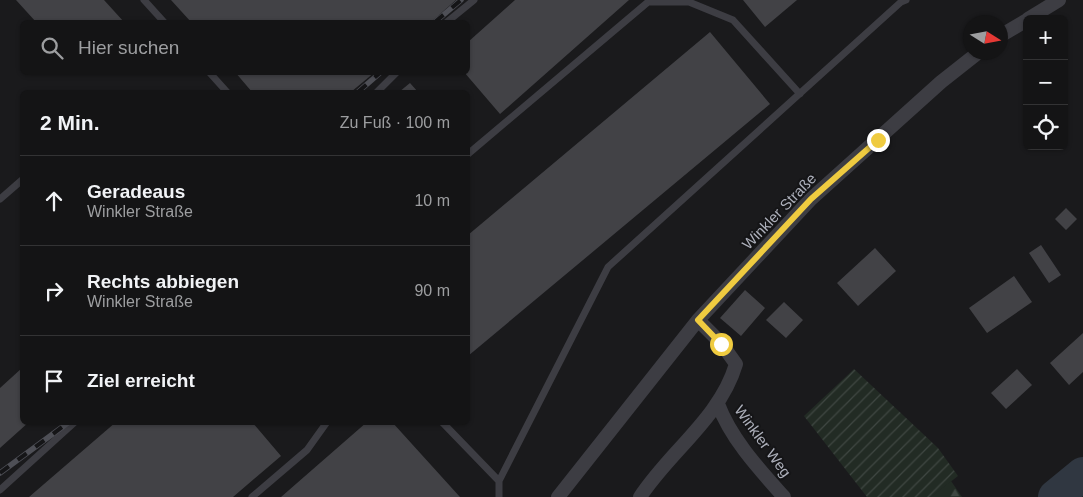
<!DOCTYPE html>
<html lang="de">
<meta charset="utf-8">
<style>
:root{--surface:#141415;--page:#1d1d1e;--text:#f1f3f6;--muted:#9d9ea0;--line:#333334}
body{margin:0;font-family:Helvetica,sans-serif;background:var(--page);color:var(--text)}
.controls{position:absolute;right:15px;top:15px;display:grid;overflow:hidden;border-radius:8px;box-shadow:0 1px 4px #0004}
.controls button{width:45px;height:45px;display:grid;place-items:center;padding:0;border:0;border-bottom:1px solid var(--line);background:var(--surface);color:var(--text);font:25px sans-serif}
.compass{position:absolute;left:963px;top:15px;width:45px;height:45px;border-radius:50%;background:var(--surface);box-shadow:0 1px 4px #0004;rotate:101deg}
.stop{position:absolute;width:15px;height:15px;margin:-11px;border:4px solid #efcb40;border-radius:50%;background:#fff}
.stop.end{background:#efcb40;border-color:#fff;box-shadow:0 1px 5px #0008}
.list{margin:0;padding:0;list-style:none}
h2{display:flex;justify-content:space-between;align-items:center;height:65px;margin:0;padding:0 20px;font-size:21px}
h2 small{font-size:16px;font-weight:400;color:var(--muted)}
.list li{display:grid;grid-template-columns:32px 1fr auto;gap:15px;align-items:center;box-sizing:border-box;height:90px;padding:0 20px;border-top:1px solid var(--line)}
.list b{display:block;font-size:19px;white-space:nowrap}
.list p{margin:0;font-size:16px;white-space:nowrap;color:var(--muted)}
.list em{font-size:16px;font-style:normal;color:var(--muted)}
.icon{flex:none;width:28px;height:28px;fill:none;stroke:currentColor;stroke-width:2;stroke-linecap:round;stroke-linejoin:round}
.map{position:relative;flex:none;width:1083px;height:497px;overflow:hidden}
.search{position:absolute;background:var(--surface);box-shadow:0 1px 4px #0004;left:20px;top:20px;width:450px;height:55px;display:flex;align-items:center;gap:12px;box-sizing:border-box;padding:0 18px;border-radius:8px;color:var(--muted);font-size:19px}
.panel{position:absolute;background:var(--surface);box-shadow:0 1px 4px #0004;left:20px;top:90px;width:450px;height:335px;border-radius:8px}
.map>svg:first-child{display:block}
</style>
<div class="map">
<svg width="1083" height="497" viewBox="0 0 1083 497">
<defs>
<pattern id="forest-firs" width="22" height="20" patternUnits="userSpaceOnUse" patternTransform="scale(1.25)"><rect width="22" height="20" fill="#222b24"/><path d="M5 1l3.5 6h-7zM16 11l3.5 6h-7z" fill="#3f4742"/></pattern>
<pattern id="garden-furrows" width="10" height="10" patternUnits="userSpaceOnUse" patternTransform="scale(1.25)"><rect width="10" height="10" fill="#222b24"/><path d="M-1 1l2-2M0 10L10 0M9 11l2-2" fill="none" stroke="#3f4742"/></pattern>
</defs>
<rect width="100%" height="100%" fill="#1a1a1c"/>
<path fill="url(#forest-firs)" d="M951,481L962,497H931Z"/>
<path fill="url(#garden-furrows)" d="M854,369L938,448L958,476L931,497H867L804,416Z"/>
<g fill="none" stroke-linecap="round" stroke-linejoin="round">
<path stroke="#303741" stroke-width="34" d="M1055,497L1083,474"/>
</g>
<path fill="#424246" d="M16,0H104L124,22H36Z
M171,0H456L431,22H191Z
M515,0H629L500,114L464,72H468V42Z
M743,0H797L765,27Z
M710,32L770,104L468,356V235Z
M235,72H375L351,92H252Z
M410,83L418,92H399Z
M1066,208L1077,219L1066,230L1055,219Z
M1041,245L1061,275L1049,283L1029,253Z
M875,248L896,271L858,306L837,283Z
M1014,276L1032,302L987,333L969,308Z
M745,290L765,308L741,336L720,318Z
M784,302L803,320L786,338L766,320Z
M1083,333V372L1069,385L1050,363Z
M22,368V422H29L0,448V388Z
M1017,369L1032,385L1006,409L991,393Z
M116,422H252L281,456L233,497H29Z
M367,422H392L460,497H281Z"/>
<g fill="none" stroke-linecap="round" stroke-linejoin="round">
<path stroke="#3d3d43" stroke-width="7" d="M144,0L164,22
M447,22L474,0
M209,72L227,92
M377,92L397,72
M468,154L648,2H689L733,20L800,94
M0,199L22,180
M442,422L499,481V497
M499,481L608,267L901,2L906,0
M0,490L75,422
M252,497L307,450L327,422"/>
<path stroke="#3d3d43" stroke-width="14" d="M1028,19L1059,0
M1000,36L1027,20
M718,404C731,439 759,469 784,497
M558,497L698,320L811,199L941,82L979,52
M640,497C670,451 720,418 736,364L721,343L698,320"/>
<g stroke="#4e4f56" stroke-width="5.5">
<path id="rail" d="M435,22L461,0
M358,92L381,72
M0,473L69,422"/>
</g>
<use href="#rail" stroke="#151517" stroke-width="4" stroke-dasharray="11" stroke-linecap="butt"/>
</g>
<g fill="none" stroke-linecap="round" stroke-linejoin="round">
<path stroke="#efcb40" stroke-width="6" d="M721,344L698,320L811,199L878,140"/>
</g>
<g text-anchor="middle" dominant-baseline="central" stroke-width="4" stroke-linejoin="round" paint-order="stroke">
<g font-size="15" fill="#adb0bb" stroke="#151517">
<text transform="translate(779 211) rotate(-46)">Winkler Straße</text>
<text transform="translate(763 441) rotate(54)">Winkler Weg</text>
</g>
</g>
</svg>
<div class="controls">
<button>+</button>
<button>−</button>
<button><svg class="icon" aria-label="locate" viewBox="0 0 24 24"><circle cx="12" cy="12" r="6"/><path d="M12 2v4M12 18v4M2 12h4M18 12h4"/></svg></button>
</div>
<svg class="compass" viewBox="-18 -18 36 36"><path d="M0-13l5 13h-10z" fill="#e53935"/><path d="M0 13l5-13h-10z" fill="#9d9ea0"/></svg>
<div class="stop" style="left:721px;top:344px"></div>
<div class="stop end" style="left:878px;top:140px"></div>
<div class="search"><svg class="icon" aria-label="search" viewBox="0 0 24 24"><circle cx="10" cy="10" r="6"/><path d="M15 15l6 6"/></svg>Hier suchen</div>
<section class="panel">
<h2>2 Min.<small>Zu Fuß · 100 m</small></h2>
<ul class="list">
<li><svg class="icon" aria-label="ahead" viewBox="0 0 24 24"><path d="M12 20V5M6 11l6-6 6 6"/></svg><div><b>Geradeaus</b><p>Winkler Straße</p></div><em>10 m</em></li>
<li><svg class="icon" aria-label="right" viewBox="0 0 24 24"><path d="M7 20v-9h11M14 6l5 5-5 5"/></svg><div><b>Rechts abbiegen</b><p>Winkler Straße</p></div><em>90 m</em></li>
<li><svg class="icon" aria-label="arrive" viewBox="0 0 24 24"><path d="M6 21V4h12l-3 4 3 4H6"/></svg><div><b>Ziel erreicht</b></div></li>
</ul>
</section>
</div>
